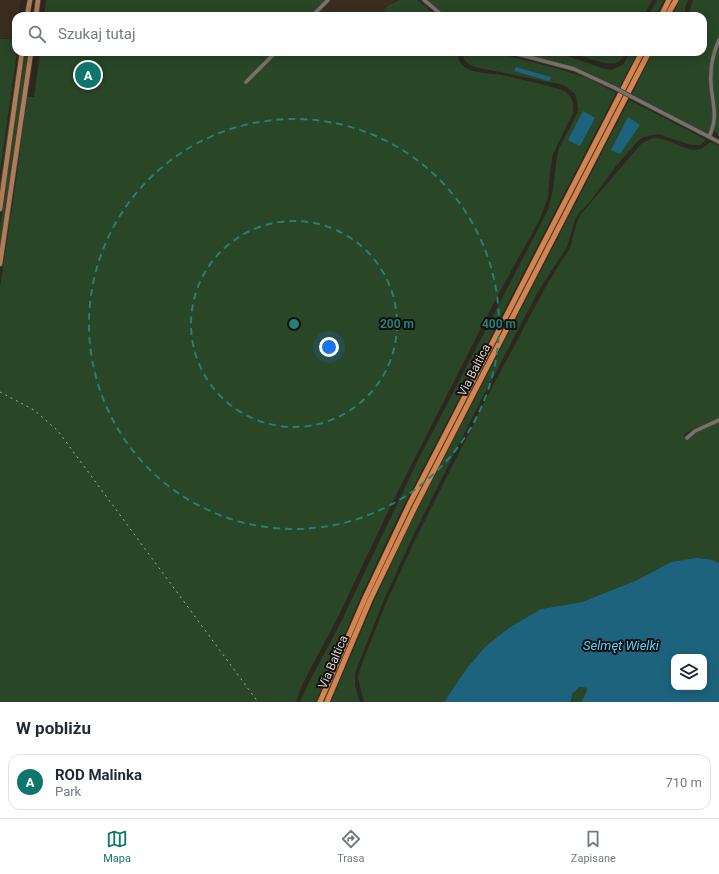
<!DOCTYPE html>
<html lang="pl">
<meta charset="utf-8">
<style>
:root{--surface:#fff;--page:#f2f2f3;--text:#1f2937;--muted:#747a83;--line:#e0e1e3;--accent:#0f766e}
body{margin:0;font-family:Roboto,sans-serif;background:var(--page);color:var(--text)}
.controls{position:absolute;right:12px;bottom:12px;display:grid;overflow:hidden;border-radius:8px;box-shadow:0 2px 10px #0003}
.controls button{width:36px;height:36px;display:grid;place-items:center;padding:0;border:0;border-bottom:1px solid var(--line);background:var(--surface);color:var(--text);font:20px sans-serif}
.you{position:absolute;left:329px;top:347px;width:14px;height:14px;margin:-10px;border:3px solid #fff;border-radius:50%;background:#1a73e8;box-shadow:0 0 0 6px #1a73e833}
.badge{display:grid;place-items:center;width:26px;height:26px;border-radius:50%;background:var(--accent);color:#fff;font-size:13px;font-weight:700}
.pin{position:absolute;translate:-50% -50%;border:2px solid #fff;box-shadow:0 1px 4px #0006}
.list{margin:0;padding:0;list-style:none}
h2{display:flex;justify-content:space-between;align-items:center;height:52px;margin:0;padding:0 16px;font-size:17px}
h2 small{font-size:13px;font-weight:400;color:var(--muted)}
.list li{display:grid;grid-template-columns:26px 1fr auto;gap:12px;align-items:center;box-sizing:border-box;height:56px;margin:0 8px 8px;padding:0 8px;border:1px solid var(--line);border-radius:12px}
.list b{display:block;font-size:15px;white-space:nowrap}
.list p{margin:0;font-size:13px;white-space:nowrap;color:var(--muted)}
.list em{font-size:13px;font-style:normal;color:var(--muted)}
.icon{flex:none;width:22px;height:22px;fill:none;stroke:currentColor;stroke-width:2;stroke-linecap:round;stroke-linejoin:round}
.map{position:relative;flex:none;width:719px;height:702px;overflow:hidden}
.search{position:absolute;background:var(--surface);box-shadow:0 2px 10px #0003;left:12px;right:12px;top:12px;height:44px;display:flex;align-items:center;gap:10px;box-sizing:border-box;padding:0 14px;border-radius:12px;color:var(--muted);font-size:15px}
.sheet{height:116px;background:var(--surface)}
nav{display:flex;justify-content:space-around;align-items:center;box-sizing:border-box;height:56px;border-top:1px solid var(--line);background:var(--surface);font-size:11px;color:var(--muted)}
nav a{display:grid;justify-items:center;gap:2px}
nav .on{color:var(--accent)}
.map>svg:first-child{display:block}
</style>
<div class="map">
<svg width="719" height="702" viewBox="0 0 719 702">
<rect width="100%" height="100%" fill="#2d271f"/>
<path fill="#3a2d1f" d="M0,0H21L18,16H16L15,38H0Z
M331,0H398L386,6L377,16L370,12L368,16H315Z"/>
<path fill="#294627" d="M46,0H326L310,16H44Z
M399,0H417L437,16H378L387,6Z
M426,0H652L644,16H446Z
M657,0H664L656,16H648Z
M680,0H688L685,8L686,16H672Z
M693,0H719V138L717,133L711,130L708,133H706L632,94L653,52H703V16H690V10Z
M0,39H16V52H17L0,171Z
M19,52H20L0,192V182Z
M25,52H28L0,250V226Z
M40,52H274L244,82L246,84L278,52H291L295,56L299,52H458C458,57 459,62 463,66C473,74 490,73 502,75C521,79 540,84 559,89L566,92L570,96L573,102V113L553,154L550,171L548,197L540,219L498,295L396,495L337,619L303,683L296,702H0V287L15,188L27,97H34Z
M463,52H494L559,69L587,78L616,93L398,517L361,596L316,702H300L307,686L341,622L419,458L548,210L553,189L557,156L559,148L577,114L578,109L577,101L575,94L569,89L564,85L475,67C467,64 463,61 463,52Z
M518,52H556L605,69L611,70L623,65L630,52H638L619,88L589,73L573,66Z
M570,52H626C624,56 622,60 618,62C609,68 581,55 570,52Z
M622,96L623,97L413,506L374,586L325,702H322L346,645L411,506Z
M629,100L705,139V141L700,145H691L658,134L644,137L639,140L616,166L589,203L578,214L575,220L567,247L539,290L479,404L413,536L383,602L355,673V686L360,702H331L374,601L411,522Z
M653,138C668,137 686,153 700,149C704,148 707,144 711,142L719,146V418L693,429L683,435L688,439L702,429L719,422V563L713,560L671,562L637,580L582,602L541,609L510,627L486,646L481,702H364L358,678L360,669L386,603L416,538L488,395L546,286L570,248L577,222L581,214L642,143Z
M580,687L587,688L586,693L581,702H572V694Z"/>
<path fill="#1d637d" fill-rule="evenodd" d="M516,67L551,77L549,81L514,71Z
M583,111L595,118L580,146L568,140Z
M628,117L640,125L620,154L611,150Z
M696,558L713,560L719,563V702H581L586,693L587,688L580,687L572,694L571,702H445L448,696L468,667L486,646L510,627L541,609L582,602L637,580L671,562ZM674,657H704V687H674Z"/>
<g fill="none" stroke-linecap="round" stroke-linejoin="round">
<g stroke="#47433c" stroke-width="5">
<path id="minor" d="M424,0L443,16
M312,16L328,0
M510,52L574,69L615,88
M246,82L276,52
M634,98L719,142
M709,137C719,115 712,105 711,83C710,68 713,53 719,40
M687,438L695,431L719,420"/>
</g>
<g stroke="#47433c" stroke-width="6">
<path id="major" d="M27,16L30,0
M36,16L38,0
M0,209L22,52
M0,264L31,52"/>
</g>
<g stroke="#47433c" stroke-width="6">
<path id="highway" d="M661,16L669,0
M667,16L676,0
M320,702L365,598L409,505L642,52
M327,702L370,600L415,507L649,52"/>
</g>
<use href="#minor" stroke="#787268" stroke-width="3.5"/>
<use href="#major" stroke="#b07c58" stroke-width="4.5"/>
<use href="#highway" stroke="#d6834e" stroke-width="5"/>
<path stroke="#aaa5a0" stroke-width="1" stroke-dasharray="2 4" stroke-linecap="butt" d="M0,392L34,410L58,431L258,702"/>
<g stroke="#47433c" stroke-width="5" stroke-linecap="butt">
<path id="minor-bridge" d="M615,88L634,98"/>
</g>
<use href="#minor-bridge" stroke="#787268" stroke-width="3.5"/>
</g>
<g fill="none" stroke="#237f78" stroke-width="2" stroke-dasharray="7 5">
<circle cx="294" cy="324" r="103"/>
<circle cx="294" cy="324" r="205"/>
</g>
<g text-anchor="middle" dominant-baseline="central" stroke-width="4" stroke-linejoin="round" paint-order="stroke">
<g font-size="12" fill="#d7d3ce" stroke="#13100d">
<text transform="translate(474 370) rotate(-63)">Via Baltica</text>
<text transform="translate(333 662) rotate(-67)">Via Baltica</text>
</g>
<g font-size="13" font-style="italic" fill="#51ceff" stroke="#13100d">
<text x="621" y="645">Selmęt Wielki</text>
</g>
</g>
<circle cx="294" cy="324" r="6" fill="#237f78" stroke="#13100d" stroke-width="2"/>
<g font-size="12" text-anchor="middle" font-weight="bold" fill="#237f78" stroke="#13100d" stroke-width="4" stroke-linejoin="round" paint-order="stroke">
<text x="397" y="328">200 m</text>
<text x="499" y="328">400 m</text>
</g>
</svg>
<div class="controls">
<button><svg class="icon" aria-label="layers" viewBox="0 0 24 24"><path d="M12 4l9 5-9 5-9-5zM3 14l9 5 9-5"/></svg></button>
</div>
<div class="you"></div>
<div class="pin badge" style="left:88px;top:75px">A</div>
<div class="search"><svg class="icon" aria-label="search" viewBox="0 0 24 24"><circle cx="10" cy="10" r="6"/><path d="M15 15l6 6"/></svg>Szukaj tutaj</div>
</div>
<section class="sheet">
<h2>W pobliżu<small></small></h2>
<ul class="list">
<li><span class="badge">A</span><div><b>ROD Malinka</b><p>Park</p></div><em>710 m</em></li>
</ul>
</section>
<nav>
<a class="on"><svg class="icon" aria-label="map" viewBox="0 0 24 24"><path d="M3 6l6-2 6 2 6-2v14l-6 2-6-2-6 2zM9 4v14M15 6v14"/></svg>Mapa</a>
<a><svg class="icon" aria-label="directions" viewBox="0 0 24 24"><path d="M12 3l9 9-9 9-9-9zM9 14v-3h6M13 9l2 2-2 2"/></svg>Trasa</a>
<a><svg class="icon" aria-label="saved" viewBox="0 0 24 24"><path d="M7 4h10v16l-5-4-5 4z"/></svg>Zapisane</a>
</nav>
